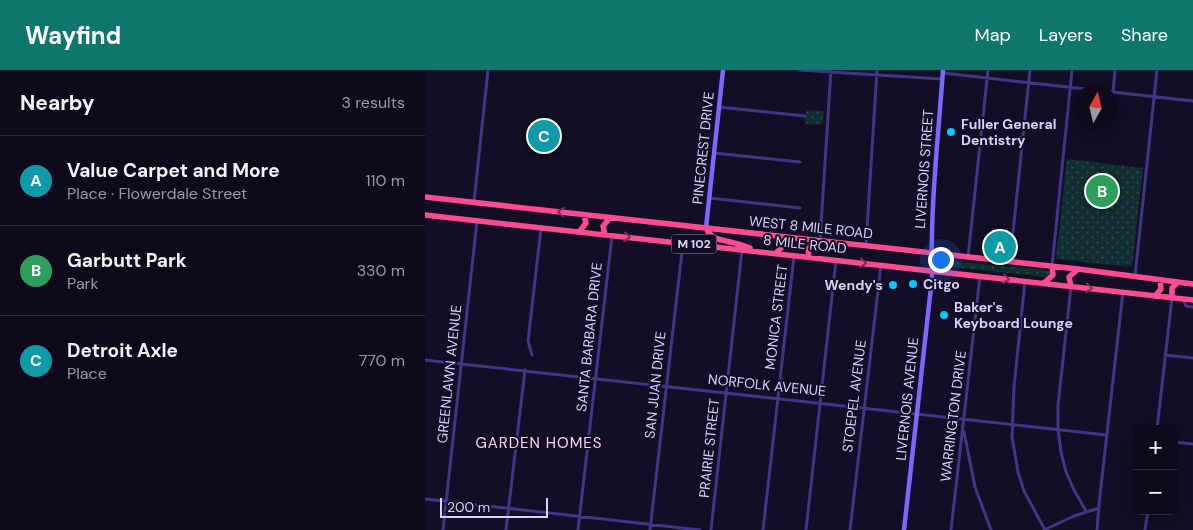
<!DOCTYPE html>
<meta charset="utf-8">
<style>
:root{--surface:#0e0a1c;--page:#1c1829;--text:#f1f3f6;--muted:#9b9aa3;--line:#2e2b3b;--accent:#0f766e}
body{margin:0;font-family:"DM Sans",sans-serif;background:var(--page);color:var(--text)}
.controls{position:absolute;right:15px;bottom:15px;display:grid;overflow:hidden;border-radius:8px;box-shadow:0 5px 20px #0002}
.controls button{width:45px;height:45px;display:grid;place-items:center;padding:0;border:0;border-bottom:1px solid var(--line);background:var(--surface);color:var(--text);font:25px sans-serif}
.compass{position:absolute;left:648px;top:15px;width:45px;height:45px;border-radius:50%;background:var(--surface);box-shadow:0 5px 20px #0002;rotate:8deg}
.scale{position:absolute;left:15px;bottom:12px;width:108px;box-sizing:border-box;padding-left:5px;border:2px solid #dad1ff;border-top:0;font-size:14px;line-height:18px;white-space:nowrap;color:#dad1ff;-webkit-text-stroke:4px #130d25;paint-order:stroke}
.you{position:absolute;left:515px;top:189px;width:18px;height:18px;margin:-12px;border:4px solid #fff;border-radius:50%;background:#1a73e8;box-shadow:0 0 0 8px #1a73e833}
.badge{display:grid;place-items:center;width:32px;height:32px;border-radius:50%;background:var(--accent);color:#fff;font-size:16px;font-weight:700}
.pin{position:absolute;translate:-50% -50%;border:2px solid #fff;box-shadow:0 1px 5px #0006}
.list{margin:0;padding:0;list-style:none}
h2{display:flex;justify-content:space-between;align-items:center;height:65px;margin:0;padding:0 20px;font-size:21px}
h2 small{font-size:16px;font-weight:400;color:var(--muted)}
.list li{display:grid;grid-template-columns:32px 1fr auto;gap:15px;align-items:center;box-sizing:border-box;height:90px;padding:0 20px;border-top:1px solid var(--line)}
.list b{display:block;font-size:19px;white-space:nowrap}
.list p{margin:0;font-size:16px;white-space:nowrap;color:var(--muted)}
.list em{font-size:16px;font-style:normal;color:var(--muted)}
.map{position:relative;flex:none;width:768px;height:460px;overflow:hidden}
header{display:flex;align-items:center;gap:30px;box-sizing:border-box;height:70px;padding:0 25px;background:var(--accent);color:#fff}
header strong{font-size:24px}
nav{display:flex;gap:28px;margin-inline-start:auto;font-size:18px}
main{display:flex}
aside{flex:1;background:var(--surface)}
.map>svg:first-child{display:block}
</style>
<header>
<strong>Wayfind</strong>
<nav><a>Map</a><a>Layers</a><a>Share</a></nav>
</header>
<main>
<aside>
<h2>Nearby<small>3 results</small></h2>
<ul class="list">
<li><span class="badge" style="background:#0f9aa8">A</span><div><b>Value Carpet and More</b><p>Place · Flowerdale Street</p></div><em>110 m</em></li>
<li><span class="badge" style="background:#2e9e5b">B</span><div><b>Garbutt Park</b><p>Park</p></div><em>330 m</em></li>
<li><span class="badge" style="background:#0f9aa8">C</span><div><b>Detroit Axle</b><p>Place</p></div><em>770 m</em></li>
</ul>
</aside>
<div class="map">
<svg width="768" height="460" viewBox="0 0 768 460">
<defs>
<pattern id="grass-dots" width="8" height="8" patternUnits="userSpaceOnUse" patternTransform="scale(1.25)"><rect width="8" height="8" fill="#102d2f"/><path d="M2 2h.1M6 6h.1" fill="none" stroke="#324a4e" stroke-width="1.8" stroke-linecap="round"/></pattern>
</defs>
<rect width="100%" height="100%" fill="#130d25"/>
<path fill="url(#grass-dots)" d="M381,40L399,41L397,55L380,54Z
M642,89L718,98L707,197L631,189Z
M515,190L622,200L625,201L626,204L621,207L515,196Z"/>
<g fill="none" stroke-linecap="round" stroke-linejoin="round">
<path stroke="#403587" stroke-width="3" d="M374,0L517,9
M518,3L768,31
M688,22L690,0
M294,37L380,46
M289,83L375,92
M284,128L375,138
M49,132L63,0
M395,170L406,0
M441,175L452,0
M543,187L563,0
M585,191L605,0
M627,196L647,0
M710,206L732,0
M600,211L589,317L587,367L593,402L599,421L620,460
M646,217L633,335V359L636,382L641,402L649,420L661,441
M758,229L761,236L768,237
M107,285L103,271L116,158
M740,285L768,288
M0,290L681,365
M732,359L747,228
M539,362L550,417L566,460
M709,367H712
M749,372L768,374
M0,429L275,460
M18,460L52,151
M81,460L100,300
M153,460L187,166
M225,460L258,173
M286,460L317,180
M338,460L369,186
M381,460L411,190
M425,460L456,195
M526,460L555,206
M619,460L649,446L674,438
M672,460L674,434L698,222
M720,460L723,441"/>
<path stroke="#7a68ff" stroke-width="4.5" d="M281,158L298,0
M479,460L507,208C505,138 513,70 518,0"/>
<path stroke="#ff4c90" stroke-width="5.5" d="M0,127L653,199L768,214
M0,145L768,230
M281,158C287,171 297,169 309,173C314,174 320,176 325,178
M154,162L161,153L159,145
M180,165L178,156L185,148
M350,184L358,176L357,167
M384,187L383,179L391,170
M619,213L628,205L627,196
M646,216L644,207L653,199
M730,226L736,219L735,210
M747,228V218L753,212"/>
</g>
<defs><path id="oneway-chevron" d="M-2-3.5L2.5 0L-2 3.5" fill="none" stroke-width="1.6" stroke-linecap="round" stroke-linejoin="round" transform="scale(1.25)"/></defs>
<g stroke="#892c5a">
<use href="#oneway-chevron" transform="translate(136 142) rotate(-174)"/>
<use href="#oneway-chevron" transform="translate(202 167) rotate(6)"/>
<use href="#oneway-chevron" transform="translate(438 193) rotate(6)"/>
<use href="#oneway-chevron" transform="translate(581 209) rotate(7)"/>
<use href="#oneway-chevron" transform="translate(664 218) rotate(6)"/>
</g>
<g fill="#00cafc" stroke="#130d25" stroke-width="2">
<circle cx="526" cy="62" r="5"/>
<circle cx="488" cy="214" r="5"/>
<circle cx="468" cy="215" r="5"/>
<circle cx="519" cy="245" r="5"/>
</g>
<g text-anchor="middle" dominant-baseline="central" stroke-width="4" stroke-linejoin="round" paint-order="stroke">
<rect fill="#130d25" stroke="#9e96be" stroke-width="1" x="246.5" y="164.5" width="45" height="19" rx="4"/>
<g font-size="12" font-weight="bold" fill="#dad1ff">
<text x="269" y="174">M 102</text>
</g>
<g font-size="14" font-weight="bold" fill="#dad1ff" stroke="#130d25" text-anchor="start">
<text x="536" y="54">Fuller General<tspan x="536" dy="16">Dentistry</tspan></text>
<text x="498" y="214">Citgo</text>
<text x="458" y="215" text-anchor="end">Wendy's</text>
<text x="529" y="237">Baker's<tspan x="529" dy="16">Keyboard Lounge</tspan></text>
</g>
<g font-size="14" fill="#dad1ff" stroke="#130d25">
<text transform="translate(278 78) rotate(-84)">PINECREST DRIVE</text>
<text transform="translate(499 99) rotate(-86)">LIVERNOIS STREET</text>
<text transform="translate(386 157) rotate(6)">WEST 8 MILE ROAD</text>
<text transform="translate(380 174) rotate(6)">8 MILE ROAD</text>
<text transform="translate(351 247) rotate(-83)">MONICA STREET</text>
<text transform="translate(164 267) rotate(-84)">SANTA BARBARA DRIVE</text>
<text transform="translate(24 304) rotate(-84)">GREENLAWN AVENUE</text>
<text transform="translate(230 315) rotate(-84)">SAN JUAN DRIVE</text>
<text transform="translate(342 315) rotate(6)">NORFOLK AVENUE</text>
<text transform="translate(429 326) rotate(-83)">STOEPEL AVENUE</text>
<text transform="translate(482 329) rotate(-84)">LIVERNOIS AVENUE</text>
<text transform="translate(528 346) rotate(-83)">WARRINGTON DRIVE</text>
<text transform="translate(284 378) rotate(-84)">PRAIRIE STREET</text>
</g>
<g font-size="15" letter-spacing="1" fill="#ffd3ea" stroke="#130d25">
<text x="114" y="373">GARDEN HOMES</text>
</g>
</g>
</svg>
<div class="controls">
<button>+</button>
<button>−</button>
</div>
<svg class="compass" viewBox="-18 -18 36 36"><path d="M0-13l5 13h-10z" fill="#e53935"/><path d="M0 13l5-13h-10z" fill="#9b9aa3"/></svg>
<div class="scale">200 m</div>
<div class="you"></div>
<div class="pin badge" style="left:575px;top:177px;background:#0f9aa8">A</div>
<div class="pin badge" style="left:677px;top:121px;background:#2e9e5b">B</div>
<div class="pin badge" style="left:119px;top:66px;background:#0f9aa8">C</div>
</div>
</main>
